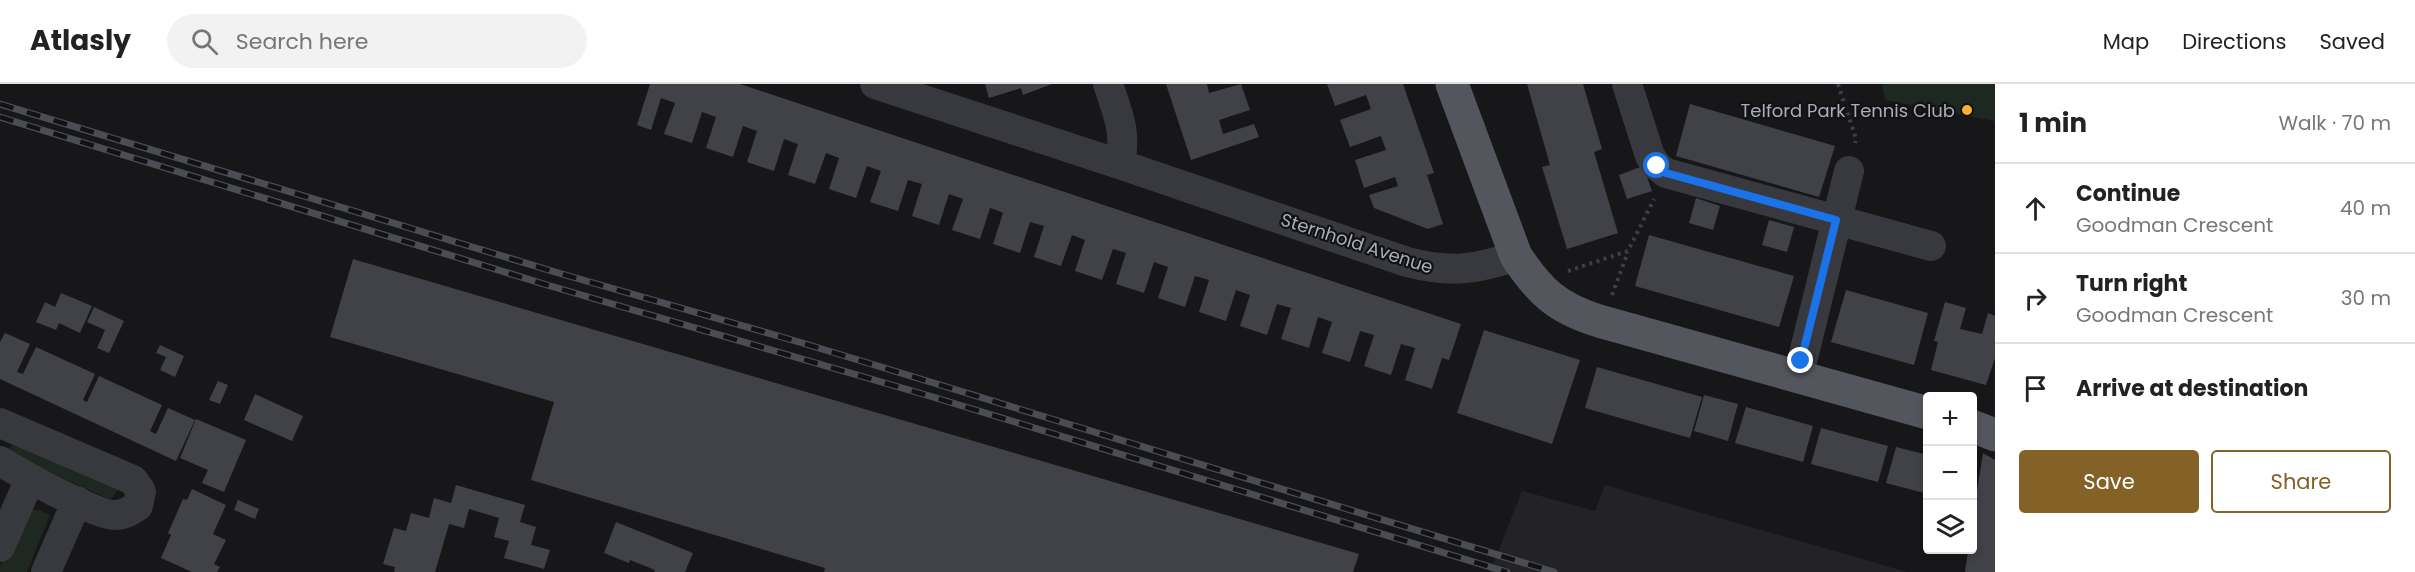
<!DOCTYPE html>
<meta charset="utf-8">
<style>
:root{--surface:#fff;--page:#f2f2f2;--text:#222;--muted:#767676;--line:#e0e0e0;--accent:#846127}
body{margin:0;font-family:Poppins,sans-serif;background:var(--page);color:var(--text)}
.controls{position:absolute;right:18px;bottom:18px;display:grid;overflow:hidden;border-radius:6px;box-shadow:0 3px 9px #0003}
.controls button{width:54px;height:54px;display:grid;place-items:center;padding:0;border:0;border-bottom:2px solid var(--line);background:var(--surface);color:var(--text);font:30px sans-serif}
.stop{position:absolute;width:18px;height:18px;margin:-14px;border:4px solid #1a73e8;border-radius:50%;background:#fff}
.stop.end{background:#1a73e8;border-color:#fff;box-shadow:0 2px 6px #0008}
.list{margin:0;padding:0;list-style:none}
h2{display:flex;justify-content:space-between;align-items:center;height:78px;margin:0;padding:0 24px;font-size:26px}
h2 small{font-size:20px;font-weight:400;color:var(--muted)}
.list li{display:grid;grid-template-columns:39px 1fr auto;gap:18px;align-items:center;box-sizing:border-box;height:90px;padding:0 24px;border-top:2px solid var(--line)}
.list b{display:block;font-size:22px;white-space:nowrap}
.list p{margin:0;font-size:20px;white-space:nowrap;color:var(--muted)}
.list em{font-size:20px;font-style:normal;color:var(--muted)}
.actions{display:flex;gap:12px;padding:18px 24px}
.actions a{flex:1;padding:14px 0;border:2px solid var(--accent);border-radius:6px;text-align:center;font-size:21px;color:var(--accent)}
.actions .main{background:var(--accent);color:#fff}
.icon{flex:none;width:33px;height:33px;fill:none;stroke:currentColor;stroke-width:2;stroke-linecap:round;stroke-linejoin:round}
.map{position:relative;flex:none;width:1995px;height:488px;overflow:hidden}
header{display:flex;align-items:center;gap:36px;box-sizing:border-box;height:84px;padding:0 30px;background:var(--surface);border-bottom:2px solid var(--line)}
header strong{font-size:28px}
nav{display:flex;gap:33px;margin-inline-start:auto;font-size:21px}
.search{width:420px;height:54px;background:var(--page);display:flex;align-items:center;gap:15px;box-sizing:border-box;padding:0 21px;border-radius:33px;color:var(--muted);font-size:22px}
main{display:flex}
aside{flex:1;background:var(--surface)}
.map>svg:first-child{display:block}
</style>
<header>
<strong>Atlasly</strong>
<div class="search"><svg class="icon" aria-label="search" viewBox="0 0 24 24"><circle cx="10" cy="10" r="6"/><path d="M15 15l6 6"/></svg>Search here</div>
<nav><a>Map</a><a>Directions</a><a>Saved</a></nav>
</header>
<main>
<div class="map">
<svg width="1995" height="488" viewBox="0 0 1995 488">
<rect width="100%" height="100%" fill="#171719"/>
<path fill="#232327" d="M1605,401L1907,488H1490L1522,407L1595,427Z"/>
<path fill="#1f2820" d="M1882,0H1995V37L1885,16Z
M19,355L118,405L111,416L6,368Z
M27,426H40L50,431L27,488H0V483Z"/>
<path fill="#414247" d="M650,0H740L1461,240L1449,276L1442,274L1432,305L1405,296L1415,264L1401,260L1391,291L1364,282L1374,251L1360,247L1350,278L1322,269L1332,238L1318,233L1309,264L1281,255L1291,224L1277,220L1267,251L1240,242L1250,211L1236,206L1226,237L1199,228L1209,196L1195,192L1185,223L1158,214L1168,183L1154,178L1144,209L1116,200L1126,169L1120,167L1113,165L1102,196L1075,187L1085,156L1072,151L1061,182L1034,173L1044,142L1030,138L1020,169L993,160L1003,129L996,126L990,124L980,155L952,146L963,115L949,110L939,141L912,132L922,100L908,96L898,127L870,118L881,87L867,82L856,114L829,105L839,74L826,69L815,100L788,91L798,60L784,55L774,87L747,78L757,47L743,42L733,73L706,64L716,33L702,28L692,59L664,50L675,19L661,14L651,46L637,41Z
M985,0H1052L1023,11L1021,4L989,14Z
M1166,0H1207L1209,9L1241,0L1250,26L1219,36L1223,50L1254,40L1259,53L1191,76Z
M1327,0H1403L1434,89L1427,91L1443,140L1428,145L1374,124L1369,111L1398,102L1395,93L1364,104L1355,76L1386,66L1381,52L1350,63L1340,36L1371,25L1366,11L1335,22Z
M1527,0H1583L1602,65L1594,68L1618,149L1567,165L1542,83L1550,81Z
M1690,20L1835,62L1819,113L1676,72Z
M1643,82L1652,107L1627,115L1619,91Z
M1696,114L1720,122L1713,146L1689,139Z
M1769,136L1794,143L1787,168L1762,161Z
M1649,151L1794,192L1779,243L1635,202Z
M353,175L1359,470L1353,488H824L825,484L531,396L554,318L330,253Z
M1846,206L1928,229L1914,281L1831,258Z
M61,209L92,222L80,249L59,239L56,246L36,238L45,218L55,223Z
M1945,218L1966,224L1960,245L1982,250L1988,229L1995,232V274L1986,301L1931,286L1938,258L1934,257Z
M94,223L124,237L109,269L97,264L105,246L87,238Z
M1484,246L1580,276L1552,360L1457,329Z
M5,249L30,260L17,288L23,290L36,263L95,290L83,316L87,318L99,292L162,321L150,347L156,350L168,324L195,336L176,377L0,295V258Z
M160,261L184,272L175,293L160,286L166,273L156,269Z
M1597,283L1702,313L1690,354L1585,324Z
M218,297L228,301L220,320L209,316Z
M255,310L303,332L292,357L244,336Z
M1704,311L1738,320L1728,357L1694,347Z
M1746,323L1813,342L1803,378L1735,359Z
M196,335L246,356L224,408L202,399L208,386L180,374Z
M1821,344L1888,362L1878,398L1811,380Z
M1896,363L1928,371V410L1886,399Z
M1983,369L1995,376V488H1965L1968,466H1972V438Z
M456,401L525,421L520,438L536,443L531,461L550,466L544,485L504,474L509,457L494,453L499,434L469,425L464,444L449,440L435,488H394L395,483L383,480L394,444L406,447L411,429L429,434L434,414L451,419Z
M192,405L226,421L213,450L226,456L214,480L220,483L217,488H192L161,474L171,451L168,449L183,415L187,416Z
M238,416L259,425L255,435L234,426Z
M616,438L693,469L685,488H654L655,486L630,476L629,479L604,469Z"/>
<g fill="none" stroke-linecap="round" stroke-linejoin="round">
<path stroke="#3e4046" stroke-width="4" stroke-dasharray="3 4.5" stroke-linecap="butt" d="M1838,0L1856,55L1855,59
M1568,187L1628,167L1654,115
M1612,211L1628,168"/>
<path stroke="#38393f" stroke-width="30" d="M875,0L1119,80L1407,178C1450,189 1475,186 1516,172
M1108,0C1117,27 1128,51 1119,80
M1627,0L1650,72L1657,82L1666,89L1931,162
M1798,294L1849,87
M0,339L133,396L141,407L138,422C131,426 125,431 116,431C98,433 19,389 0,377
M0,463L30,395
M46,488L77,417"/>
<path stroke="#54565e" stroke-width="33" d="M1452,0L1516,172C1540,208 1557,224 1599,237L1928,329
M1972,342L1995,351"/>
<g stroke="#4b4d54" stroke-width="7">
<path id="rail" d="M0,20L555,188L799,258L1554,488
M0,33L547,201L933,313L1507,488"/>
</g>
<use href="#rail" stroke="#121214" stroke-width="4.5" stroke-dasharray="14" stroke-linecap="butt"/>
</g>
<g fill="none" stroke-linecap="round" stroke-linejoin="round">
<path stroke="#1a73e8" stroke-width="8" d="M1657,82L1666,89L1836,136L1801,277"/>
</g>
<circle fill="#fbaf2e" stroke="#121214" stroke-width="2" cx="1967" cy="26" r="6"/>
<g text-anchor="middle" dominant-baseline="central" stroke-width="4.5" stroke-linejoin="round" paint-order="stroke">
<g font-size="18" fill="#a9afba" stroke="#121214" text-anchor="end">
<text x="1955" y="26">Telford Park Tennis Club</text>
</g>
<g font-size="18" fill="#a9afba" stroke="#121214">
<text transform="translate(1357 159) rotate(18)">Sternhold Avenue</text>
</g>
</g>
</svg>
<div class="controls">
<button>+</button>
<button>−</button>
<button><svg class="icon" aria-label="layers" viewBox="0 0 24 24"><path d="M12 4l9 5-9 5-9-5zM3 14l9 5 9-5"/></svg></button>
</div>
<div class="stop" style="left:1657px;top:82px"></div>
<div class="stop end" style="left:1801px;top:277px"></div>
</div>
<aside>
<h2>1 min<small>Walk · 70 m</small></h2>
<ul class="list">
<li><svg class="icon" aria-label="ahead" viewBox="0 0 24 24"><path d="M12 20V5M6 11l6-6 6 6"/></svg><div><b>Continue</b><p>Goodman Crescent</p></div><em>40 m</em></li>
<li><svg class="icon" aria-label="right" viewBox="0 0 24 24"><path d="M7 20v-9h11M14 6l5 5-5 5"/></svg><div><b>Turn right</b><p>Goodman Crescent</p></div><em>30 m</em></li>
<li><svg class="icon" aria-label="arrive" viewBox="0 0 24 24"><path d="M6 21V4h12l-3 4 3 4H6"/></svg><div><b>Arrive at destination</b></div></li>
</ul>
<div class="actions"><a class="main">Save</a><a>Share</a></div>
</aside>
</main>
